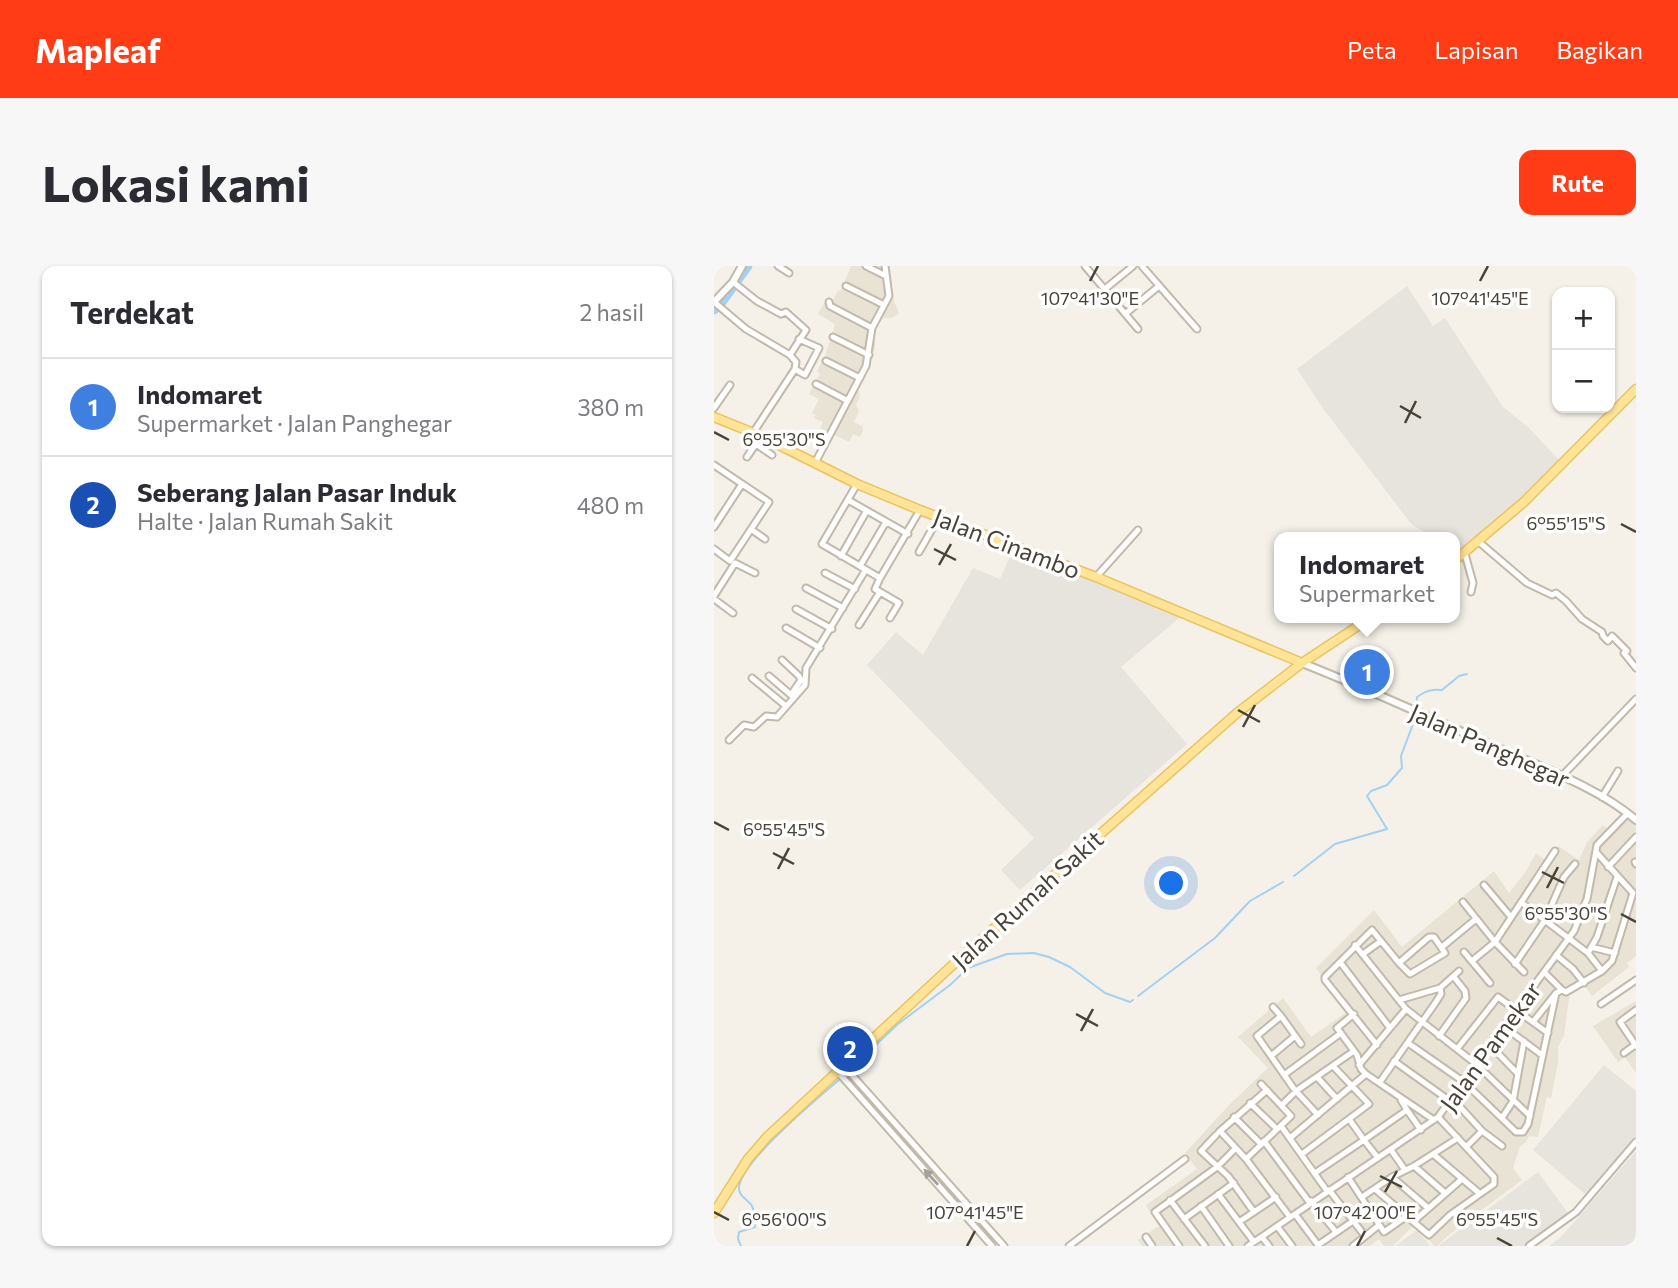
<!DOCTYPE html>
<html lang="id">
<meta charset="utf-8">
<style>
:root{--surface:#fff;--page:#f7f7f7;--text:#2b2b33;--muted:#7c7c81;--line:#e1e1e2;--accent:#ff3c15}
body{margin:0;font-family:Commissioner,sans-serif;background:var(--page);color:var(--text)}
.controls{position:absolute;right:21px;top:21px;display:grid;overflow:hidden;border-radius:14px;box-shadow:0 2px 5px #0004}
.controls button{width:63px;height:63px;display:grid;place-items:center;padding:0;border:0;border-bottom:2px solid var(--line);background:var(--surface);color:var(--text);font:35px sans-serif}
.you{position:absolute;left:458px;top:618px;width:24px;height:24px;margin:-18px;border:5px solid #fff;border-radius:50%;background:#1a73e8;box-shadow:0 0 0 10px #1a73e833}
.badge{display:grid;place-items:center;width:46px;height:46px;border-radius:50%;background:var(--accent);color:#fff;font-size:23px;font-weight:700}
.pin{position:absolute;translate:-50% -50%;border:4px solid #fff;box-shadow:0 2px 7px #0006}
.popup{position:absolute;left:560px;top:266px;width:186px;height:91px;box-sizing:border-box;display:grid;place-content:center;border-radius:14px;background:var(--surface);filter:drop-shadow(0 2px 5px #0005);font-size:23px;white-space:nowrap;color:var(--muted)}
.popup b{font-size:26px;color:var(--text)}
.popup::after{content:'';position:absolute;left:50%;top:100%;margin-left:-14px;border:14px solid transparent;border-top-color:var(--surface)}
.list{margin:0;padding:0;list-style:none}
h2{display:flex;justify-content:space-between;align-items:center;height:91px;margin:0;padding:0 28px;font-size:30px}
h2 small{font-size:23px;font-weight:400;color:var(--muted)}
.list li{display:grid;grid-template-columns:46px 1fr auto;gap:21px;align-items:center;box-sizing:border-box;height:98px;padding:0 28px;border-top:2px solid var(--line)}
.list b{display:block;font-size:26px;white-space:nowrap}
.list p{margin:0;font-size:23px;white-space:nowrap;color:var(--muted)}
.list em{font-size:23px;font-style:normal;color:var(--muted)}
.map{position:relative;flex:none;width:922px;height:980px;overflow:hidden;border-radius:14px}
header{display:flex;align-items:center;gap:42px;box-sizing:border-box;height:98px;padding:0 35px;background:var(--accent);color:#fff}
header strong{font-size:33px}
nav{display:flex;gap:38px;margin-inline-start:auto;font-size:24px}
.intro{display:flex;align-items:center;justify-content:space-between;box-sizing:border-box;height:168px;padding:0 42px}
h1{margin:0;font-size:49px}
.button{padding:18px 32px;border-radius:14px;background:var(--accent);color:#fff;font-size:24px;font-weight:700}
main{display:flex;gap:42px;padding:0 42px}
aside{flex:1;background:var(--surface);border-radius:14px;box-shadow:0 2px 5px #0004}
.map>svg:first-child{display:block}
</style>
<header>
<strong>Mapleaf</strong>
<nav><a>Peta</a><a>Lapisan</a><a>Bagikan</a></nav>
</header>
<div class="intro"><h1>Lokasi kami</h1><a class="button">Rute</a></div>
<main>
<aside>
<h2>Terdekat<small>2 hasil</small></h2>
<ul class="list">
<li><span class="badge" style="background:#3f7fe0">1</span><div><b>Indomaret</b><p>Supermarket · Jalan Panghegar</p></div><em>380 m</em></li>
<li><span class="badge" style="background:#1a4fb4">2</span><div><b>Seberang Jalan Pasar Induk</b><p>Halte · Jalan Rumah Sakit</p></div><em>480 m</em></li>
</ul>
</aside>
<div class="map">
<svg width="922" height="980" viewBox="0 0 922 980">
<rect width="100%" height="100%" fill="#f5f1e8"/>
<path fill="#e9e3d6" d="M137,0H172L179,32L185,47L180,51L166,53L161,62V83L144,121L146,131L142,139L145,145L140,156L148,160L149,165L146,171L139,168L135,176L106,162L109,156L100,152L102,149L98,147L105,133L95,128L106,108L103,105L111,90L121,58L104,48L114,31L119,34L124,25L127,24Z
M909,546L922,555V690L913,697L915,701L878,730L869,718L856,726L850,770L844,781V797L837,832L833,831L824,871L815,870L812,876L806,881L799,902L808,914L736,968L723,980H720L703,956L679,980H670L665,973L656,980H428L424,974L445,960L432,939L483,903L471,887L517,837L554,802L524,771L569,732L597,771L634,745L602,702L660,644L688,681L780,605L795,627L812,605L822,587L831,594L844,580L865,594L873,576L889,559L894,563Z
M922,735V807L911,791L904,796L879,760Z"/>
<path fill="#e7e3dd" d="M693,20L719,60L731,52L789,141L815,162L845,194L799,241L747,282L741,279L740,271H720L698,259L608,141L583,103Z
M299,283L470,348L407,401L473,478L306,624L287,604L320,572L153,399L182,366L209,389L259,302L286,313Z
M890,799L922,825V870L872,929L819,884Z
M922,885V980H835L847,971Z
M824,906L854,947L809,980H724Z
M703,964L716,980H681Z"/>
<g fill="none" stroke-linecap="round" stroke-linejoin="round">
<path stroke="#a2d1f4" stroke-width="2" d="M702,441L783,477
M702,442L703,431C711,425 717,423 728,424L745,410L753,408
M895,457L904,448
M792,482L808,489
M580,610L621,578L673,563L653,530L657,525L673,519L688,502L687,490L702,450
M424,730L501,672L536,635L569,616
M130,809L184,758L236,719L254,702L293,688L320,687L335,691L356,701L391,727L416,736L419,734
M27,980L24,973L25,966L41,961C40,955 41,946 38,940C35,934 25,931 25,923C23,898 106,830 126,813"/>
<path stroke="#a2d1f4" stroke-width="9" d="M0,44L9,35L34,0"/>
<g stroke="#c1b9aa" stroke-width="9">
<path id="minor" d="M64,0L75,7
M152,0L172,10
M371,0L424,63
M428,0L483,63
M19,16L43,35L67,48L72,46L92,64L76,89
M132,20L170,39
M391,23L419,0
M0,36L32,63L76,89L82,96L81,103L39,167
M115,36L116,40L158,62
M411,48L445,20
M119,71L155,89
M112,95L146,112
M81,103L91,109L105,82L85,73
M102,118L134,135
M0,142L16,119
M42,178L58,189
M33,191L47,170
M101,197L152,100L158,62L175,30L171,0
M0,199L55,236L16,295L0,283
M143,218L108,278L166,312L206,244
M134,234L194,268
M0,261L28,218
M38,264L51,273
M765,276L813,317L838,329L842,327L852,335L868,353L888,366L889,370L894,375L898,370L913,385L910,387L922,402
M205,286L225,251
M751,288L759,317L757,326
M127,290L152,246
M146,300L172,256
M111,307L141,323
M382,311L424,264
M166,312L161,323L185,337L176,352
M92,322L129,342
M0,330L21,297L41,307
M0,333L19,347
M82,343L118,363
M145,359L166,326
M72,362L106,382
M68,394L85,410
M55,410L77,429L87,414L85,410
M38,412L72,440
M15,474L30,459L40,461L52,450L63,451L91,419L92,402L151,305
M847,511L922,433
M888,531L904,505
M921,596L922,598
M894,601L922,571
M770,619L797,651
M749,636L781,676L810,706
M807,636L874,687L888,705L898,695L919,627L882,586
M641,679L692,743L762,798L816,850
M728,681L762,653
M877,681L901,687
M750,686L776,717
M874,687L883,671L903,611
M649,688L667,675
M842,689L859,703L870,717
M758,695L781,676L841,585
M626,696L676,762
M801,698L831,654L850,611L861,598
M830,706L848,724
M848,724L852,726L888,705
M685,734L726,722L745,705
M887,738L922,714
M559,741L567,750
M922,744L906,756L922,780
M640,748L623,762L643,789L647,803L652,808
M819,756L842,727
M789,760L828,789
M725,770L752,732L751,725L740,711
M694,777L750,816L802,866H809L814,858L842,727L848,724
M587,778L567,750L543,770L580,823L604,849
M663,779L611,714V711L658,664L685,697L715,671H720L731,687L696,708L685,697
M776,779L803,807
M743,783L784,731L834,767
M910,787L921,779
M557,790L581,770
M680,795L736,835
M645,799L692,743
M130,800L290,980
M124,806L278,980
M570,809L627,767
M603,811L623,833
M666,816L722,736L727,728L726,722
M738,832L768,865L752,881
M536,837L563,863
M568,839L582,825L640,785
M693,844L707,864
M520,851L547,878
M788,852L799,835L810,775
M567,860L613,925
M506,865L532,893L576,951
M768,865L788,880
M505,866L553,824
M502,869L487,885L514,910L540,946
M576,872L652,808L720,854
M550,875L596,937
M677,884L691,904
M588,888L655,838L619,800
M719,888L765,927
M664,892L650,874L693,844L687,834
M532,893L577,850L547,818
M700,900L731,927
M601,907L650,874L635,853
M634,911L670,966L693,950
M678,911L713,941
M661,923L715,969L736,949L780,918V911L724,851
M615,924L651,970
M504,928L540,976
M648,931L678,911L700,900L744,872
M456,934L491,980
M597,935L622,966
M487,940L515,980
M581,948L604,979L639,955
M470,953L520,917
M700,955L748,913
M525,956L562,931
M563,960L578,980
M432,971L438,980
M548,971L555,980
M355,980L471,893
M465,980L441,946L503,901L521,883
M534,980L724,851L860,665L873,633L883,579L914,547
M639,980L664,960
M815,980L862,946L922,876"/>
</g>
<g stroke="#c1b9aa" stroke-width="10">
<path id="tertiary" d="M0,36L19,16L28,0
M588,397C654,423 719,453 784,482C829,502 885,522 922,554"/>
</g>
<g stroke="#eac361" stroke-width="11">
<path id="primary" d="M0,151L47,170L143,218L206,244L382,311L588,397
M740,295L810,236L922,123
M0,947L34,893L53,871L243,695L523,447L588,397L656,352"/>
</g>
<use href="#minor" stroke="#fff" stroke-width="5"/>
<use href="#tertiary" stroke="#fff" stroke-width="6"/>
<use href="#primary" stroke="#ffe397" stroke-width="8"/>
</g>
<defs><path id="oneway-solid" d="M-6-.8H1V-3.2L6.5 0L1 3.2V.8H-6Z" transform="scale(1.75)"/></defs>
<use fill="#a4a09a" href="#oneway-solid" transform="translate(217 911) rotate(-132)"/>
<path fill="none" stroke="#494236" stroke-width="2.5" d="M376,15L384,0M766,15L774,0M686,140L707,152M691,157L702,135M0,166L15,174M907,258L922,266M220,283L242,294M225,299L237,278M524,444L546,456M529,461L541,439M0,556L15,564M59,587L80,598M64,603L75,582M828,606L850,617M833,622L844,601M907,648L922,656M362,748L384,760M367,765L379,743M666,910L688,921M671,926L683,905M0,946L15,954M783,972L798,980M253,980L261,965M643,980L651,965"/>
<g text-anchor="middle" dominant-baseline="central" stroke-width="7" stroke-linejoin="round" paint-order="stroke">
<g font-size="24" fill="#494236" stroke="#fff">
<text transform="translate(293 277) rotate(21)">Jalan Cinambo</text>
<text transform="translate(776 479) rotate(24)">Jalan Panghegar</text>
<text transform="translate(313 633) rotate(-42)">Jalan Rumah Sakit</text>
<text transform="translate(776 780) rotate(-54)">Jalan Pamekar</text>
</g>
</g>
<g font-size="18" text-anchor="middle" fill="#494236" stroke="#fff" stroke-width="7" stroke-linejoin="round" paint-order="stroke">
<text x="376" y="39">107°41'30"E</text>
<text x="766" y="39">107°41'45"E</text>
<text x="70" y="180">6°55'30"S</text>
<text x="852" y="264">6°55'15"S</text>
<text x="70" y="570">6°55'45"S</text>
<text x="852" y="654">6°55'30"S</text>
<text x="261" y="953">107°41'45"E</text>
<text x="651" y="953">107°42'00"E</text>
<text x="70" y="960">6°56'00"S</text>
<text x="783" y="960">6°55'45"S</text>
</g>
</svg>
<div class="controls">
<button>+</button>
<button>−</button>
</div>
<div class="you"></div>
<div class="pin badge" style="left:653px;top:406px;background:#3f7fe0">1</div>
<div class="popup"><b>Indomaret</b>Supermarket</div>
<div class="pin badge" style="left:136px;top:783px;background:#1a4fb4">2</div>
</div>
</main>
